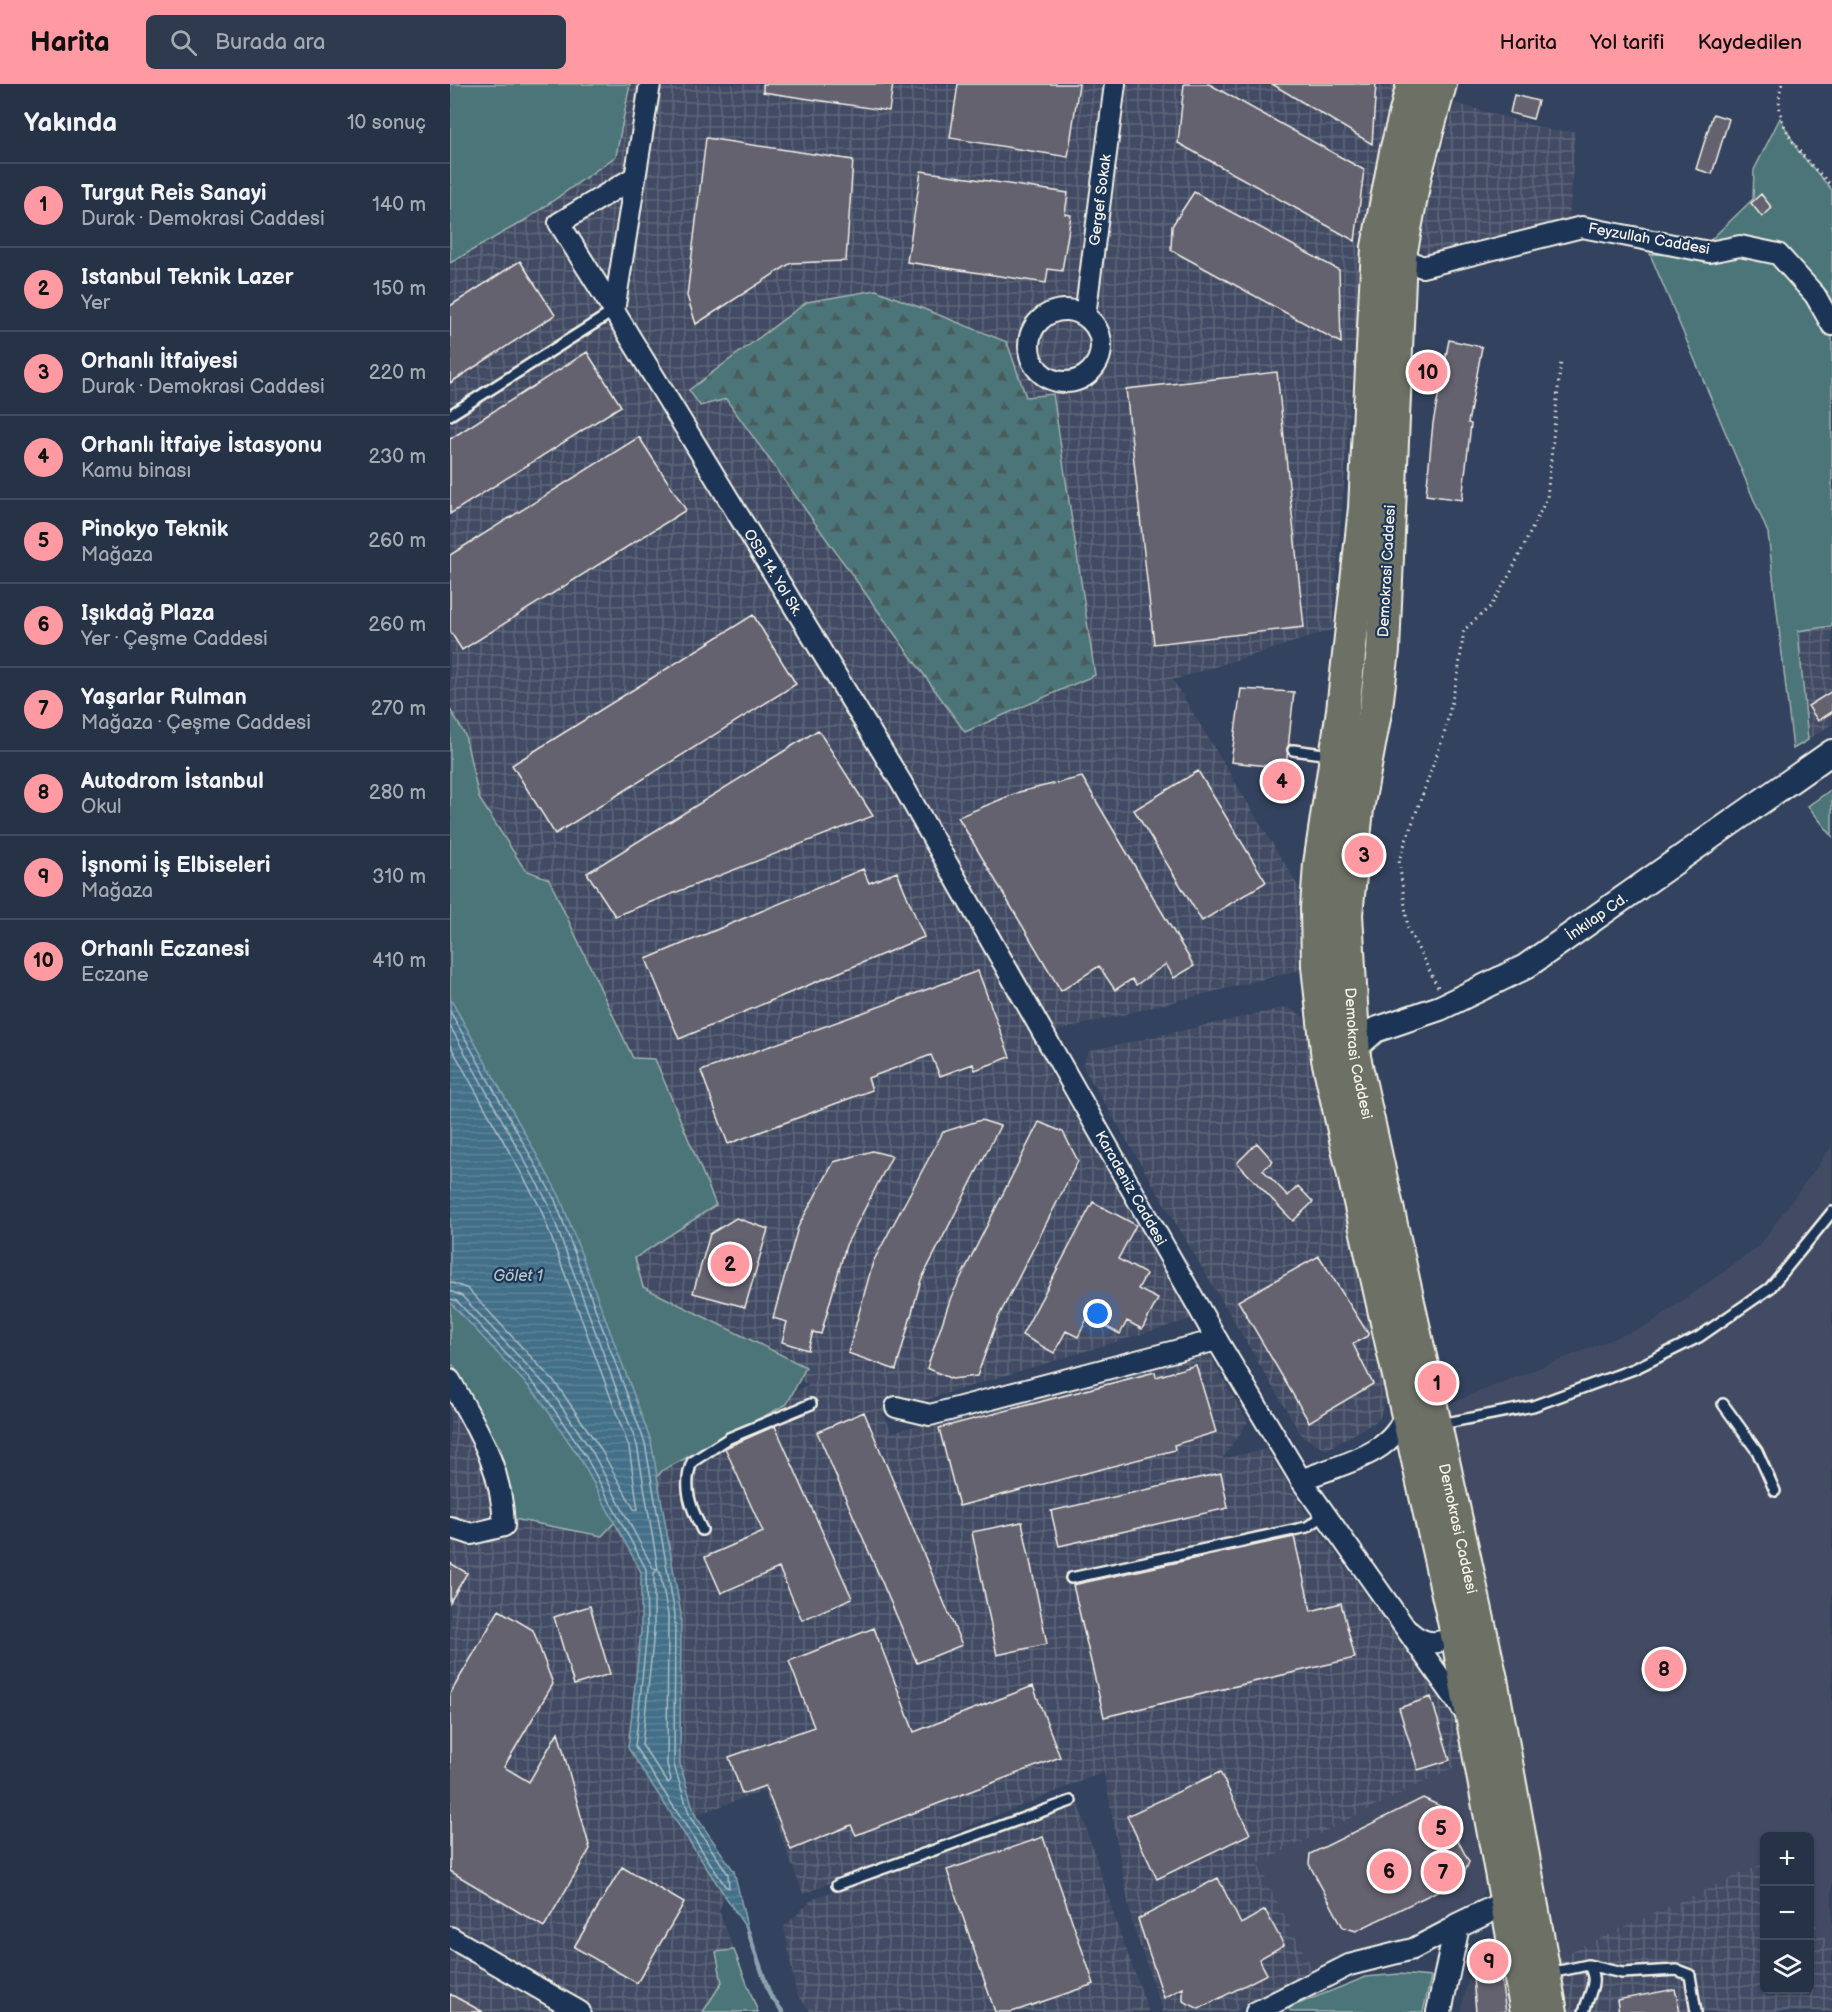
<!DOCTYPE html>
<html lang="tr">
<meta charset="utf-8">
<style>
:root{--surface:#263246;--page:#2e3a4d;--text:#f1f3f6;--muted:#a4aab3;--line:#424d5f;--accent:#ff9aa2}
body{margin:0;font-family:"Balsamiq Sans",sans-serif;background:var(--page);color:var(--text)}
.controls{position:absolute;right:18px;bottom:18px;display:grid;overflow:hidden;border-radius:9px;box-shadow:0 2px 4px #0004}
.controls button{width:54px;height:54px;display:grid;place-items:center;padding:0;border:0;border-bottom:2px solid var(--line);background:var(--surface);color:var(--text);font:30px sans-serif}
.you{position:absolute;left:648px;top:1230px;width:21px;height:21px;margin:-15px;border:4px solid #fff;border-radius:50%;background:#1a73e8;box-shadow:0 0 0 9px #1a73e833}
.badge{display:grid;place-items:center;width:39px;height:39px;border-radius:50%;background:var(--accent);color:#111;font-size:20px;font-weight:700}
.pin{position:absolute;translate:-50% -50%;border:3px solid #fff;box-shadow:0 2px 6px #0006}
.list{margin:0;padding:0;list-style:none}
h2{display:flex;justify-content:space-between;align-items:center;height:78px;margin:0;padding:0 24px;font-size:26px}
h2 small{font-size:20px;font-weight:400;color:var(--muted)}
.list li{display:grid;grid-template-columns:39px 1fr auto;gap:18px;align-items:center;box-sizing:border-box;height:84px;padding:0 24px;border-top:2px solid var(--line)}
.list b{display:block;font-size:22px;white-space:nowrap}
.list p{margin:0;font-size:20px;white-space:nowrap;color:var(--muted)}
.list em{font-size:20px;font-style:normal;color:var(--muted)}
.icon{flex:none;width:33px;height:33px;fill:none;stroke:currentColor;stroke-width:2;stroke-linecap:round;stroke-linejoin:round}
.map{position:relative;flex:none;width:1382px;height:1928px;overflow:hidden}
header{display:flex;align-items:center;gap:36px;box-sizing:border-box;height:84px;padding:0 30px;background:var(--accent);color:#111}
header strong{font-size:28px}
nav{display:flex;gap:33px;margin-inline-start:auto;font-size:21px}
.search{width:420px;height:54px;background:var(--page);display:flex;align-items:center;gap:15px;box-sizing:border-box;padding:0 21px;border-radius:9px;color:var(--muted);font-size:22px}
main{display:flex}
aside{flex:1;background:var(--surface)}
.map>svg:first-child{display:block}
</style>
<header>
<strong>Harita</strong>
<div class="search"><svg class="icon" aria-label="search" viewBox="0 0 24 24"><circle cx="10" cy="10" r="6"/><path d="M15 15l6 6"/></svg>Burada ara</div>
<nav><a>Harita</a><a>Yol tarifi</a><a>Kaydedilen</a></nav>
</header>
<main>
<aside>
<h2>Yakında<small>10 sonuç</small></h2>
<ul class="list">
<li><span class="badge">1</span><div><b>Turgut Reis Sanayi</b><p>Durak · Demokrasi Caddesi</p></div><em>140 m</em></li>
<li><span class="badge">2</span><div><b>Istanbul Teknik Lazer</b><p>Yer</p></div><em>150 m</em></li>
<li><span class="badge">3</span><div><b>Orhanlı İtfaiyesi</b><p>Durak · Demokrasi Caddesi</p></div><em>220 m</em></li>
<li><span class="badge">4</span><div><b>Orhanlı İtfaiye İstasyonu</b><p>Kamu binası</p></div><em>230 m</em></li>
<li><span class="badge">5</span><div><b>Pinokyo Teknik</b><p>Mağaza</p></div><em>260 m</em></li>
<li><span class="badge">6</span><div><b>Işıkdağ Plaza</b><p>Yer · Çeşme Caddesi</p></div><em>260 m</em></li>
<li><span class="badge">7</span><div><b>Yaşarlar Rulman</b><p>Mağaza · Çeşme Caddesi</p></div><em>270 m</em></li>
<li><span class="badge">8</span><div><b>Autodrom İstanbul</b><p>Okul</p></div><em>280 m</em></li>
<li><span class="badge">9</span><div><b>İşnomi İş Elbiseleri</b><p>Mağaza</p></div><em>310 m</em></li>
<li><span class="badge">10</span><div><b>Orhanlı Eczanesi</b><p>Eczane</p></div><em>410 m</em></li>
</ul>
</aside>
<div class="map">
<svg width="1382" height="1928" viewBox="0 0 1382 1928">
<defs>
<pattern id="industrial-grid" width="8" height="8" patternUnits="userSpaceOnUse" patternTransform="scale(1.5)"><rect width="8" height="8" fill="#424c63"/><path d="M0 4h8M4 0v8" fill="none" stroke="#5e6679"/></pattern>
<pattern id="forest-firs" width="22" height="20" patternUnits="userSpaceOnUse" patternTransform="scale(1.5)"><rect width="22" height="20" fill="#4c7478"/><path d="M5 1l3.5 6h-7zM16 11l3.5 6h-7z" fill="#4a5c5c"/></pattern>
<pattern id="water-rules" width="6" height="5" patternUnits="userSpaceOnUse" patternTransform="scale(1.5)"><rect width="6" height="5" fill="#436f88"/><path d="M0 2.5h6" fill="none" stroke="#5f8499"/></pattern>
</defs>
<rect width="100%" height="100%" fill="#33425e"/>
<filter id="ink" filterUnits="userSpaceOnUse"><feTurbulence type="fractalNoise" baseFrequency=".0167" numOctaves="2"/><feDisplacementMap in="SourceGraphic" scale="12" xChannelSelector="R" yChannelSelector="G"/><feConvolveMatrix kernelMatrix="1 2 1 2 8 2 1 2 1" color-interpolation-filters="sRGB"/></filter>
<g filter="url(#ink)">
<path fill="#424c63" d="M1382,1062V1864L1360,1833V1752H1314V1779L1100,1877L1014,1418L1027,1413L1013,1418L993,1322L1198,1241L1308,1163Z
M1013,1679L1037,1800L1028,1819L959,1856L899,1869L864,1888L808,1780Z
M1048,1852L1063,1928H1010L1028,1858Z"/>
<path fill="url(#industrial-grid)" fill-rule="evenodd" d="M0,0H949L912,176L882,546L723,596L853,810L854,885L596,950L598,985L744,1234L433,1329L442,1348L757,1266L798,1338L772,1375L816,1365L861,1436L1003,1629L1013,1679L808,1780L864,1888L784,1928H713L682,1839L654,1688L353,1810L314,1707L246,1731L284,1787L269,1827L308,1928H0ZM186,1210L358,1301V1302L212,1361Z
M1005,19L1103,47H1125L1119,138L981,172L971,165V142Z
M1382,542V640L1358,656L1348,547Z
M838,923L854,933L909,1193L937,1311L929,1336L876,1366L852,1352L632,981L639,967Z
M629,1721L666,1838L699,1928H361L346,1909L334,1843L364,1814Z
M1314,1779V1906H1360V1833L1382,1864V1928H1108L1100,1877Z"/>
<path fill="#4c7478" stroke="#a0b2b0" stroke-width="1.5" d="M0,0H180L166,72L77,135L0,179Z
M1330,34L1349,68L1382,106V542L1348,547L1358,656L1343,665L1318,449L1200,170L1244,172L1303,115L1304,86Z
M0,625L15,651L29,714L75,786L99,795L183,974L205,975L266,1121L185,1174L193,1203L356,1283L337,1320L213,1386L152,1452L64,1435L51,1366L3,1281L0,1283Z
M1382,705V752L1358,722Z
M284,1866L308,1928H253L272,1898L266,1868Z
M949,1890L981,1893L973,1928H842L838,1924L916,1893Z"/>
<path fill="url(#forest-firs)" stroke="#a0b2b0" stroke-width="1.5" d="M426,206L557,258L576,313L603,310L645,591L515,648L276,315L250,322L239,306L357,218Z"/>
<path fill="url(#water-rules)" stroke="#8aa3ae" stroke-width="1.5" d="M0,914L110,1113L201,1357L231,1530L230,1680L245,1731L284,1787L298,1847L178,1664L191,1547V1488L131,1376L90,1315L0,1218Z"/>
<g fill="none" stroke-linecap="round" stroke-linejoin="round">
<path stroke="#adbdc2" stroke-width="1.5" d="M0,927L105,1116L195,1359L225,1530L224,1681L240,1733L278,1790L279,1804L275,1802L185,1663L197,1547L196,1485L136,1373L95,1312L7,1217L0,1215
M0,942L98,1119L187,1361L208,1485L203,1484L143,1369L101,1307L12,1212L0,1207
M0,961L90,1123L179,1363L188,1426L184,1425L150,1364L107,1301L18,1205L0,1198
M207,1486L210,1488L218,1531L217,1680L221,1696L218,1699L192,1661L204,1548V1489Z"/>
<path stroke="#8aa3ae" stroke-width="4.5" d="M298,1847L320,1911L333,1928"/>
</g>
<path fill="#656270" stroke="#f4f1e8" stroke-width="1.5" d="M313,0H443L439,27L313,8Z
M508,0H629L618,73L500,54Z
M734,0H759L914,86L905,157L728,59Z
M822,0H926L922,60Z
M1064,11L1088,17L1083,35L1060,29Z
M1263,30L1279,35L1262,90L1246,85Z
M256,54L403,76L396,177L341,179L246,240L237,212Z
M471,87L618,109L615,130L621,131L612,187L598,185L596,199L457,178Z
M744,108L889,186L891,259L721,166L722,142Z
M1311,110L1322,124L1312,133L1301,119Z
M70,177L105,231L0,299V222Z
M999,256L1032,263L1018,339L1021,340L1012,416L976,411L983,339Z
M137,268L171,322L0,430V355Z
M827,288L854,543L704,560L676,305Z
M189,353L236,426L12,566L0,547V471Z
M303,531L346,600L105,750L62,681Z
M791,605L844,608L836,684L781,678Z
M1382,607V628L1368,637L1358,622Z
M368,646L423,732L165,832L137,789Z
M748,687L816,798L752,837L684,726Z
M632,693L744,882L724,894L716,880L686,901L682,895L665,906L649,882L611,907L508,733L569,708Z
M413,785L419,799L447,788L474,853L229,955L196,875Z
M528,887L560,973L525,986L523,980L490,992L481,971L418,994L422,1006L278,1060L251,987Z
M531,1036L550,1042L471,1196L446,1286L398,1269L423,1178L493,1048Z
M589,1038L613,1048L628,1077L548,1234L527,1292L502,1295L477,1284L501,1213Z
M807,1059L823,1077L813,1086L838,1112L848,1102L863,1118L843,1137L787,1079Z
M422,1067L442,1072L396,1161L371,1250L363,1248L358,1266L332,1258L337,1238L323,1234L348,1143L384,1078Z
M643,1118L686,1141L668,1175L696,1190L688,1205L708,1215L692,1245L677,1237L670,1250L638,1233L628,1253L616,1247L604,1269L572,1251Z
M286,1134L318,1145L295,1223L243,1209L260,1150Z
M869,1172L919,1251L903,1260L923,1300L859,1338L788,1217Z
M746,1281L766,1348L724,1361L725,1366L509,1422L489,1344L705,1288L706,1293Z
M414,1328L512,1561L467,1579L367,1348Z
M325,1342L402,1514L352,1536L329,1484L271,1509L255,1473L313,1448L275,1364Z
M771,1389L778,1424L609,1462L601,1427Z
M572,1438L597,1560L547,1571L522,1448Z
M844,1453L861,1527L891,1519L905,1574L654,1633L623,1501Z
M0,1479L17,1489L0,1518Z
M140,1522L160,1590L124,1601L104,1533Z
M49,1526L83,1546L103,1600L54,1683L79,1698L108,1648L140,1765L94,1843L0,1787V1610Z
M424,1544L464,1648L583,1602L610,1673L406,1751L401,1741L341,1766L315,1702L292,1710L279,1673L364,1643L339,1577Z
M981,1613L1000,1676L968,1686L949,1624Z
M770,1688L800,1750L707,1795L677,1732Z
M973,1714L990,1722L1019,1778L1012,1795L906,1847L893,1843L859,1780L860,1770Z
M593,1753L644,1900L562,1928H545L497,1786Z
M172,1783L234,1819L187,1899L124,1863Z
M768,1794L791,1840L815,1826L834,1861L809,1875L817,1890L749,1925L733,1917V1904L714,1914L688,1835Z
M1045,1856L1056,1928H1026L1023,1893H1025L1031,1858Z
M1225,1905L1230,1928H1169L1167,1916Z
M0,1910L33,1928H0Z"/>
<g fill="none" stroke-linecap="round" stroke-linejoin="round">
<g stroke="#f4f1e8" stroke-width="14">
<path id="service" d="M0,331L164,227
M843,666L881,671
M1273,1320L1307,1367L1325,1407
M991,1340L1083,1322L1184,1285L1249,1253L1320,1204L1382,1128
M252,1446C241,1424 232,1403 242,1378L279,1354L361,1320
M621,1494L857,1443L875,1431
M387,1801L621,1717
M1100,1889L1138,1881L1172,1889L1227,1886L1240,1891L1246,1928
M1134,1928C1138,1911 1150,1897 1138,1881"/>
</g>
<g stroke="#f4f1e8" stroke-width="24">
<g id="minor">
<path id="s1" d="M200,0L164,227L451,698L767,1256L851,1396L1016,1630"/>
<path d="M950,172L972,183L1132,143L1259,168L1290,162L1328,170L1365,211L1382,241"/>
<circle cx="615" cy="262" r="36"/>
<path d="M164,227L109,139L183,94"/>
<path id="s2" d="M635,232L665,0"/>
<path d="M0,1296C28,1346 52,1383 54,1442L21,1450L0,1443"/>
<path d="M446,1323L480,1331L767,1256"/>
<path d="M851,1396C887,1381 947,1371 955,1327"/>
<path d="M960,1548C978,1565 999,1559 1015,1542"/>
<path d="M0,1853L130,1928"/>
<path d="M806,1928L899,1881L963,1865L1007,1842"/>
</g>
</g>
<g stroke="#f4f1e8" stroke-width="28">
<g id="tertiary">
<path id="s3" d="M904,973L908,961L925,946L990,924L1075,883L1382,668"/>
<path d="M989,1928L1007,1842L1057,1818"/>
</g>
</g>
<g stroke="#f4f1e8" stroke-width="36">
<g id="primary">
<path d="M963,0L946,68L928,163L915,424L893,626L870,780L867,824L868,882L878,975L1007,1550L1077,1928"/>
<path id="s4" d="M990,0L965,91L950,172L933,566L926,623L907,725L896,830L904,973L1041,1595L1101,1928"/>
</g>
</g>
<path stroke="#f4f1e8" stroke-width="3" stroke-dasharray="1.5 4.5" stroke-linecap="butt" d="M1332,0C1319,40 1355,76 1382,102
M988,903L958,845L949,776L994,651L1008,590L1014,546L1041,522L1060,490L1097,414L1111,276"/>
<use href="#service" stroke="#1d3557" stroke-width="9"/>
<use href="#minor" stroke="#1d3557" stroke-width="20"/>
<use href="#tertiary" stroke="#1d3557" stroke-width="24"/>
<use href="#primary" stroke="#6c7065" stroke-width="32"/>
</g>
</g>
<g text-anchor="middle" dominant-baseline="central" stroke-width="4.5" stroke-linejoin="round" paint-order="stroke">
<g font-size="15" fill="#f4f1e8" stroke="#1d3557">
<text stroke="none"><textPath href="#s2" startOffset="117">Gergef Sokak</textPath></text>
<text transform="translate(1199 155) rotate(10)">Feyzullah Caddesi</text>
<text transform="translate(937 487) rotate(-87)">Demokrasi Caddesi</text>
<text stroke="none"><textPath href="#s1" startOffset="536">OSB 14. Yol Sk.</textPath></text>
<text stroke="none"><textPath href="#s3" startOffset="286">İnkılap Cd.</textPath></text>
<text stroke="none"><textPath href="#s4" startOffset="978">Demokrasi Caddesi</textPath></text>
<text stroke="none"><textPath href="#s1" startOffset="1248">Karadeniz Caddesi</textPath></text>
<text stroke="none"><textPath href="#s4" startOffset="1464">Demokrasi Caddesi</textPath></text>
</g>
<g font-size="16" font-style="italic" fill="#b6c4c6" stroke="#1d3557">
<text x="68" y="1192">Gölet 1</text>
</g>
</g>
</svg>
<div class="controls">
<button>+</button>
<button>−</button>
<button><svg class="icon" aria-label="layers" viewBox="0 0 24 24"><path d="M12 4l9 5-9 5-9-5zM3 14l9 5 9-5"/></svg></button>
</div>
<div class="you"></div>
<div class="pin badge" style="left:987px;top:1299px">1</div>
<div class="pin badge" style="left:280px;top:1180px">2</div>
<div class="pin badge" style="left:914px;top:771px">3</div>
<div class="pin badge" style="left:832px;top:697px">4</div>
<div class="pin badge" style="left:991px;top:1744px">5</div>
<div class="pin badge" style="left:939px;top:1787px">6</div>
<div class="pin badge" style="left:993px;top:1788px">7</div>
<div class="pin badge" style="left:1214px;top:1585px">8</div>
<div class="pin badge" style="left:1039px;top:1877px">9</div>
<div class="pin badge" style="left:978px;top:288px">10</div>
</div>
</main>
